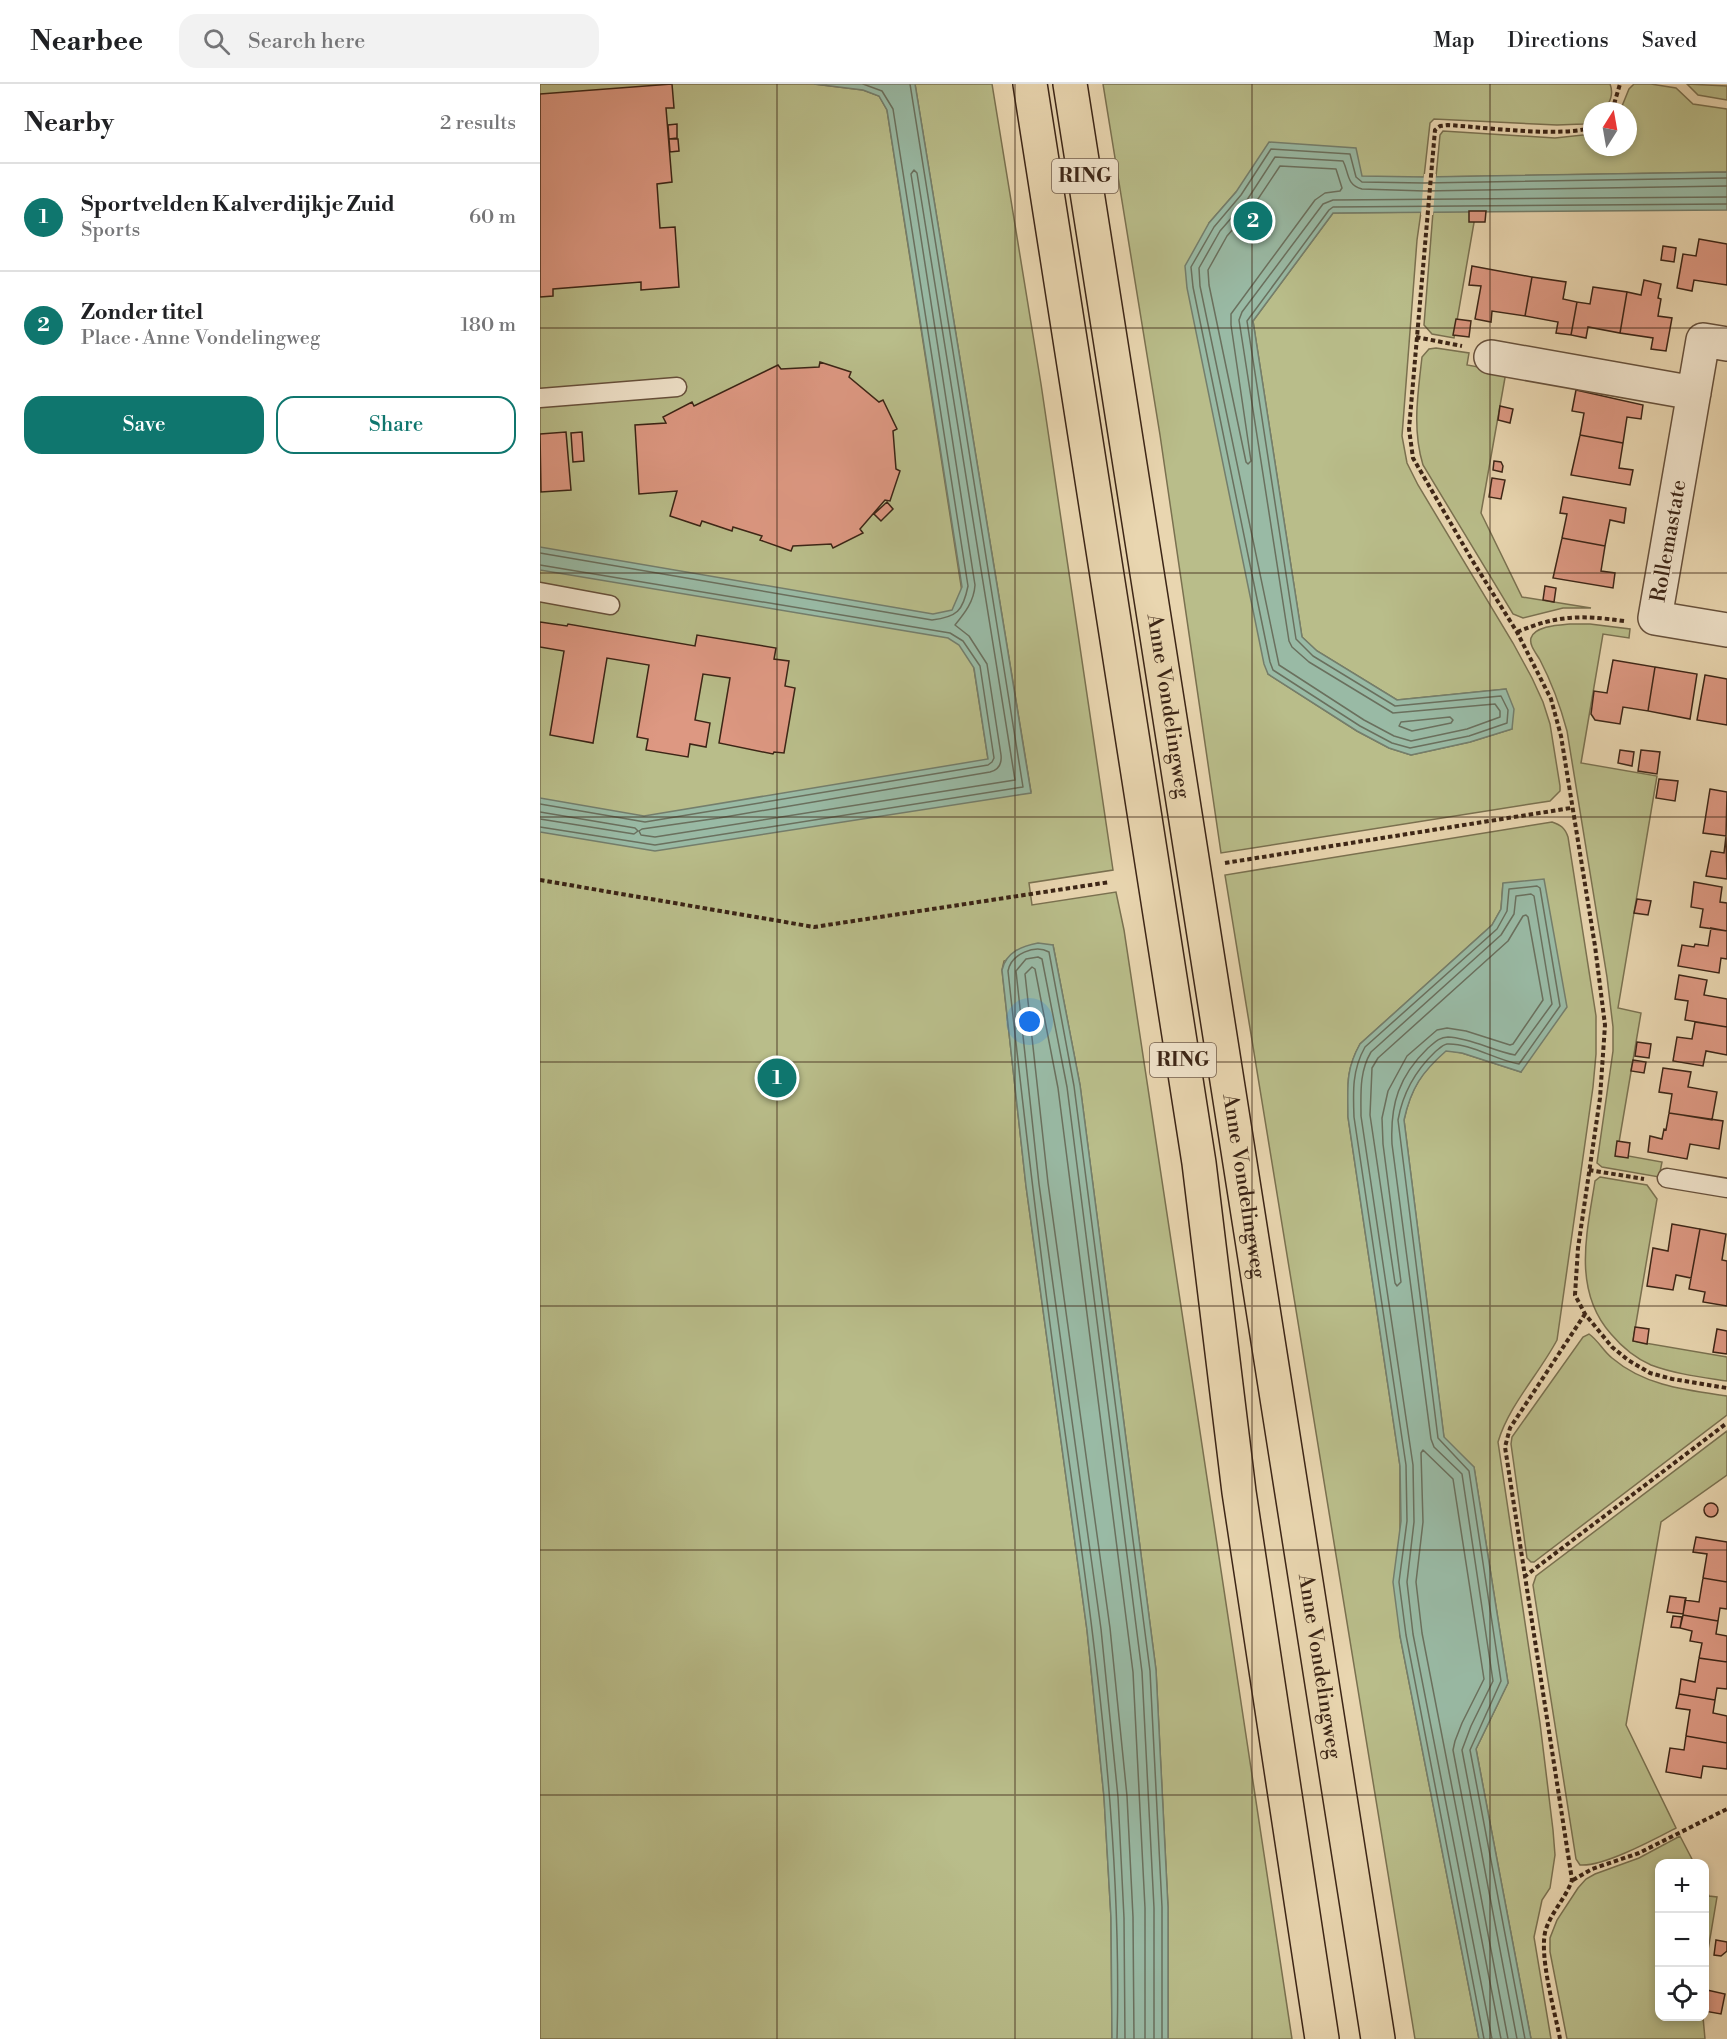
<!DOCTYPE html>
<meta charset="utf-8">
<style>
:root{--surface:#fff;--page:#f2f2f2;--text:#202124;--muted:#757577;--line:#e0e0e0;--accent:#0f766e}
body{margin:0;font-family:"Libre Bodoni",serif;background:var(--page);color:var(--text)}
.controls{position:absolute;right:18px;bottom:18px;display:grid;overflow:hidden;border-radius:12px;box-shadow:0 3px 9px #0003}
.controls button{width:54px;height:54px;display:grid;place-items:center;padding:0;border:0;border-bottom:2px solid var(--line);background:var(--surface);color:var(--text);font:30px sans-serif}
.compass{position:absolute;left:1043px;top:18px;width:54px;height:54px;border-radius:50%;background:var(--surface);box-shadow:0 3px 9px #0003;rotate:11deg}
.you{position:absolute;left:490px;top:938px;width:21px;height:21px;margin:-15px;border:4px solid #fff;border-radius:50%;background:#1a73e8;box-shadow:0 0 0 9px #1a73e833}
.badge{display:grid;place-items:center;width:39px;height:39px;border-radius:50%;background:var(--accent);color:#fff;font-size:20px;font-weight:700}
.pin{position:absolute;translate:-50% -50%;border:3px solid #fff;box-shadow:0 2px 6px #0006}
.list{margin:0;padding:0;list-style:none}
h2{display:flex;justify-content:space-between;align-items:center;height:78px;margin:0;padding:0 24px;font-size:26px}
h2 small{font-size:20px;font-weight:400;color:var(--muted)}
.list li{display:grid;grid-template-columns:39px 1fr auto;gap:18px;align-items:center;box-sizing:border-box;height:108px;padding:0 24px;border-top:2px solid var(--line)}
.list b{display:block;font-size:22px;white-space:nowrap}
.list p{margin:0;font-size:20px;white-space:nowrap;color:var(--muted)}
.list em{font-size:20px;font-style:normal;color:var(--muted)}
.actions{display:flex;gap:12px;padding:18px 24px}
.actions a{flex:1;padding:14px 0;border:2px solid var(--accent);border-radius:18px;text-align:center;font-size:21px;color:var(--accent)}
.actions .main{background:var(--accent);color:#fff}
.icon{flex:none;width:33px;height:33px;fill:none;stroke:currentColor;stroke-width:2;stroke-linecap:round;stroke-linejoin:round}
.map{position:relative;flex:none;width:1187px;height:1955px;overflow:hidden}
header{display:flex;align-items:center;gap:36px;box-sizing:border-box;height:84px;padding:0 30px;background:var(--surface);border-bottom:2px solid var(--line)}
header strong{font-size:28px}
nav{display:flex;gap:33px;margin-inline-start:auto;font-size:21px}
.search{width:420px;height:54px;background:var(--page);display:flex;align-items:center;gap:15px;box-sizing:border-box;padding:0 21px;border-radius:18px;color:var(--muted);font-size:22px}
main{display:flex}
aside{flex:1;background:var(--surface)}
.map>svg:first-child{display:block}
</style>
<header>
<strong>Nearbee</strong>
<div class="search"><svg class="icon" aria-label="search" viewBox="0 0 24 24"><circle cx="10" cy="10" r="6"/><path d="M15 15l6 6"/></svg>Search here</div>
<nav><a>Map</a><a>Directions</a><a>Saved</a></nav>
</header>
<main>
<aside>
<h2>Nearby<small>2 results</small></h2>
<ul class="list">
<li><span class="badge">1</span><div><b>Sportvelden Kalverdijkje Zuid</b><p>Sports</p></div><em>60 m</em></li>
<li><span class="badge">2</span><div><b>Zonder titel</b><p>Place · Anne Vondelingweg</p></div><em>180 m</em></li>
</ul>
<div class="actions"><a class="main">Save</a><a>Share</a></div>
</aside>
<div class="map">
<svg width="1187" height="1955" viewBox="0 0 1187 1955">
<rect width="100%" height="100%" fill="#e9d6b0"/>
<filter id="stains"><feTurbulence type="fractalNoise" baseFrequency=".00333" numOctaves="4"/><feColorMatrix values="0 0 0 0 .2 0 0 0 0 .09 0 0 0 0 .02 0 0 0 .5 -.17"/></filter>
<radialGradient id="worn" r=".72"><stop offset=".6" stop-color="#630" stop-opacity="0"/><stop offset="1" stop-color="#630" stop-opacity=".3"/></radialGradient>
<path fill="#b9bd8a" stroke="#7a7150" stroke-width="1.5" d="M0,0H274L323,6L339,12L347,26L448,675L476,711L491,708L375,0H452L501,300L573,786L489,799L492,821L576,808L584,846L752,1955H628V1823L616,1586L540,1001L513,861L464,877L462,886L486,1102L547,1546L564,1713L571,1834L572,1955H0Z
M563,0H1070C1074,10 1070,18 1064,27H1052V37L1043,40L1017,41L894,35L890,39L884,93L696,108L669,139L728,590L817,647L849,664L871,671L930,658L972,645L966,605L857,616L777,567L762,553L713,237L793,129L881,128L877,156L862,352L867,379L878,401L973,559L992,594L1003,618L1010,640L1020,702V707L1010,717L681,769L620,351Z
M1094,0H1111L1136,4L1153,20L1187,25V88L896,93L900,51L903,47L1015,54L1052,50V63H1088V27H1080L1089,5Z
M1147,0L1187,2V16L1158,11Z
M936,127L914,254L892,250L884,241L893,128Z
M896,264L929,269L927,281L966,288L941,429L982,513L1051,524H1023L983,534L973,530L883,381C872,345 878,309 882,273L889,265Z
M1030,540H1050L1090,545L1089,554L1063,550L1041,679L1117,692L1078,924L1101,929L1077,1070L1122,1078L1119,1093L1062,1083L1057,1079L1073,967V943L1067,893L1027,647C1020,621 1012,599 1000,576C996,569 989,561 991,554C995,542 1019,541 1030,540Z
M1012,738C1021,741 1025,744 1028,753L1056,932V970L1053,1003L1017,1256C999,1290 969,1321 958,1358L1000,1639L1013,1746L1015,1771L1010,1804L1002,1816L994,1853L1011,1955H991L936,1665L968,1599L934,1383L904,1354L864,1036C871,1003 882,988 906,966L922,969L981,988L963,799L961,825L952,841L820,960C805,987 808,1003 808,1033L860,1382V1552L939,1955H875L685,791Z
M1060,1093L1107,1101L1117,1115L1093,1257L1187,1273V1297C1161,1293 1135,1290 1111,1281C1095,1274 1082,1263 1071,1250C1032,1206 1047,1149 1055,1097Z
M1049,1250C1058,1256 1063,1267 1072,1274C1105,1302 1146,1306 1187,1312V1331L994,1478H991L987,1474L971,1360L972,1353L1043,1253Z
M1187,1347V1391L1121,1438L1086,1641L1136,1744C1115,1755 1063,1783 1040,1781L1036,1775L993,1501L996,1492Z
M1140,1752L1154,1779L1120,1780V1932L1163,1933L1165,1955H1027L1010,1868V1854L1017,1836L1038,1804L1046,1795L1055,1790L1099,1774Z
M1165,1802L1169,1812L1177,1813L1165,1884Z"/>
<path fill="#99baa5" stroke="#747e6c" stroke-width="1.5" d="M274,0H375L491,709L115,767L0,748V714L104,732L448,675L434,584L419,561L408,554L0,486V463L393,530L412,526L422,503L347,26L339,12L323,6Z
M729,58L816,64L822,92L884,93L1187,88V126L793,129L713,237L762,553L777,567L857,616L966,605L974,625L972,645L930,658L871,671L849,664L817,647L728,590L724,580L647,204L645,182L669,139L696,108Z
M1004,795L1027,923L981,988L922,969L906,967C882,988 871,1004 864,1036L904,1353L934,1383L968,1599L936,1665L991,1955H939L860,1552L853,1498L861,1437L860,1382L808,1033C808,1003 805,987 820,960L952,841L961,825L963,799Z
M498,859L513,861L540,1001L616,1586L628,1823V1955H572L571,1834L564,1713L547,1546L486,1102L462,886C466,868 482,862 498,859Z"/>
<path fill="#e9d6b0" d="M884,90H896L893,131H881Z"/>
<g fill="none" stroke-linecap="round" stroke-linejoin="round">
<path stroke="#6a705e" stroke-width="1.5" d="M740,82L796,85L802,104L800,107L785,109L775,116L691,230V241L711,377L708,380L706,378L669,201L668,186L687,152L714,121Z
M374,86L377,89L475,696L115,753L101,751L99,747L102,745L179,734L450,688C458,686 462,680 461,671L447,580L429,552L415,541C424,530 434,518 435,501L371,90Z
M1187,94L884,99L822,98L816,93L810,70L731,65L701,111L674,143L651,183L653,203L730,578L733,586L820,642L852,659L870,664L929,652L967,639L968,626L961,612L855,622L773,572L756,555L707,237L789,126L793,123L1187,120
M1187,102L885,107L822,105C806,101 809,88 803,77L735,73L707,116L680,147L659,184L660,202L739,581L824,636L854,652L871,657L927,645L960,633V627L955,620L853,629L769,578L752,563L749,557L699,236L702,228L783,120L793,116L1187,113
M0,469L392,536C417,533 423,527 428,502L353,25L342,7L323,0
M0,481L410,549L423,557L440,582L454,674L452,678L448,681L105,738L0,720
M910,633L913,636L911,639L872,647L859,642L861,638Z
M0,728L95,744L98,747L94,750L0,735
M0,743L115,761L483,703L370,0
M986,831L988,833L1003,916L973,960L970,961L926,947L907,944L897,946L867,972L848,1007L842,1034L843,1060L861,1198L857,1202L855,1199L830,1031L832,984L838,974L968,857L983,832Z
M577,1955C583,1735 549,1517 518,1299C499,1162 483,1024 468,887C471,870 495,860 509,868L534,1002L610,1587L622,1823V1955
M585,1955L584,1834L578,1713L561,1545L499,1100L476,887L486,875L498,873L502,875L527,1003L602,1588L614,1824V1955
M594,1955L593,1833L587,1712L570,1544L508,1099L485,890L492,883L495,885L518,1004L593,1588L605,1824V1955
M944,1955L866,1551L859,1498L867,1437L866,1381L814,1033C813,1008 812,986 825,963L957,845L967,827L969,805L997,802L1000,804L1020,922L979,980C955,976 931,959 907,960C902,961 899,965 895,968C875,987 863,1008 858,1036L898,1354L929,1387L961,1597L930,1666L985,1955
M952,1955L873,1550L867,1498L874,1438L873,1381L821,1032C821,1010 819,988 831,968L961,851L974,830L976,812L991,810L994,812L1012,920L975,971C953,967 931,954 908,953C899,953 894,959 888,964C859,992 850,1020 852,1060L891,1355L894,1363L922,1390L953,1597L931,1642L922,1666L977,1955
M961,1955L882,1549L876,1498L883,1438L881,1369L883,1366L913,1395L944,1595L922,1639L915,1657L913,1666L968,1955"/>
</g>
<path fill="#dd9882" stroke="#3c2516" stroke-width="1.5" d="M132,0L134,24H126L132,98L117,100L120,144L135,143L139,203L101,206V198L13,205V212L0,213V10Z
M137,40V54L129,55L128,41Z
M129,55H138L139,67L130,68Z
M929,127H946L945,138H929Z
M1159,155L1187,160V201L1154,196L1152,207L1137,204L1143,170L1156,172Z
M1123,162L1136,164L1134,178L1121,176Z
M932,182L992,193L985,232L952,227L951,238L935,235L941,202L929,201Z
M992,193L1026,198L1023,215L1037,218L1031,251L1016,249L1018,238L985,232Z
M1104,196L1121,200L1118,214L1121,215L1118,232L1132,234L1126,267L1111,265L1113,254L1080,249L1087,208L1101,211Z
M1053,203L1087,208L1080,249L1048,243L1046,254L1031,251L1037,218L1050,220Z
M916,235L931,237L929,253L913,251Z
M280,278L311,288L309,293L339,318L343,316L357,345L353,347L356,385L360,387L350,417L345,416L320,445L323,449L293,464L291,460L253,462L251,467L220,456L222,452L193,443L192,447L162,437L160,442L130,432L137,407L99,410L95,341L126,339L123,333L152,318L154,322L238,281L241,285L279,283Z
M1036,306L1103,321L1101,335L1087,333L1083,359L1040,351L1044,329L1032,327Z
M960,322L973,325L970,339L958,336Z
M26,348L31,406L1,408L0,350Z
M42,348L44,377L33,378L31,349Z
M1040,351L1083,359L1079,384L1093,386L1090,401L1031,391Z
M954,377L961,378L963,382L962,388L953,386Z
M952,394L965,396L961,415L949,413Z
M1023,413L1086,424L1084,439L1070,436L1065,462L1022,454L1027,430L1020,429Z
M347,418L353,425L341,437L334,430Z
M1022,454L1065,462L1061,487L1075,489L1073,504L1013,494Z
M1005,502L1016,504L1014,518L1003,516Z
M0,538L27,542L28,540L155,562L157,551L236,564L234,575L249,577L245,602L255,604L244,669L234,668L233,670L179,659L190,594L163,590L155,636L170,639L166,663L150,660L148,673L106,666L108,655L97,653L109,581L67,574L53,659L10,651L24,567L0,563Z
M1073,576L1115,583L1108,627L1083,623L1080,640L1055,636L1051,630L1054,607L1067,609Z
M1115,583L1157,590L1150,635L1108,627Z
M1165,591L1187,595V641L1157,636Z
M1080,666L1094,668L1092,682L1078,679Z
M1101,666L1120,668L1117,690L1098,687Z
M1119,695L1138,697L1135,717L1116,714Z
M1170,705L1187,708L1186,752L1163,749Z
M1186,752L1187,795L1166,792L1171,767L1184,769Z
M1154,798L1182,803L1180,818L1187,819V847L1160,843L1163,825L1151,823Z
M1097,815L1111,817L1108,831L1094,829Z
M1171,844L1187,847V875L1181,874L1179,889L1138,882L1142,861L1154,863L1155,860L1168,862Z
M1139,891L1167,896L1164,911L1187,915V943L1145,936L1148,917L1135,915Z
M1155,938L1187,943V971L1166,967L1163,982L1133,977L1137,953L1152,955Z
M1097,958L1111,960L1109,974L1095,972Z
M1093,976L1106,978L1104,989L1091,987Z
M1123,984L1151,988L1148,1003L1177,1008L1172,1036L1129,1029L1132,1010L1119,1008Z
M1129,1029L1183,1037L1179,1065L1150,1060L1147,1075L1108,1068L1110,1052L1122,1055L1124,1045L1126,1046Z
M1077,1057L1090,1059L1088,1074L1075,1072Z
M1132,1140L1160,1145L1151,1194L1136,1191L1133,1206L1107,1202L1113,1164L1128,1167Z
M1160,1145L1186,1150L1182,1176L1187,1177V1222L1163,1218L1165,1208L1149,1205Z
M1095,1243L1109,1245L1107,1260L1093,1257Z
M1177,1245L1187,1247V1270L1173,1268Z
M1164 1426a7 7 0 1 1 14 0a7 7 0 1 1-14 0Z
M1156,1453L1187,1458V1498L1163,1494L1167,1470L1153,1468Z
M1163,1494L1187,1498V1525L1180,1524L1178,1537L1143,1531L1145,1516L1159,1518Z
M1130,1512L1146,1514L1143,1530L1127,1528Z
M1143,1531L1178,1537L1176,1550L1187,1552V1578L1159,1574L1162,1559L1150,1557L1152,1547L1140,1544Z
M1133,1532L1142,1533L1140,1544L1131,1543Z
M1159,1574L1187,1578V1605L1177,1604L1175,1616L1139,1610L1141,1595L1155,1598Z
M1139,1610L1175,1616L1173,1629L1187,1632V1659L1146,1652L1150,1626L1136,1624Z
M1146,1652L1187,1659V1685L1163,1682L1161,1694L1126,1688L1130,1664L1144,1666Z
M1176,1856L1187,1858V1867L1181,1872L1174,1871Z
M1167,1906L1185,1910L1181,1930L1164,1927Z"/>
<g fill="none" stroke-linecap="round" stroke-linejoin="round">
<g stroke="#67513c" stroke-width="21">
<path id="lane" d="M0,314L137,303
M0,508L70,521
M1127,1094L1187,1104"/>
</g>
<g stroke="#67513c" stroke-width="36">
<path id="street" d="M1187,260L1163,256L1115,534L1187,546
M951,273L1154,309"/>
</g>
<g stroke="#3c2516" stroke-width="36">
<g id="primary">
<path d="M490,0L659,1079L699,1408L782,1955"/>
<path id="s1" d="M530,0L838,1955"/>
</g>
</g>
<path stroke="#3c2516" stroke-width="4" stroke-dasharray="4.5 3" stroke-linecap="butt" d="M1072,27L1080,0
M1052,43C1025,54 941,43 908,41L900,42L895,46L869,345L873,374L932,476L977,548L1011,615L1021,652L1055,862L1065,941L1060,1014L1038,1164L1035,1211L1045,1230L1072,1263L1088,1276L1110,1289L1132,1295L1187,1304
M876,253L922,262
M977,548C1018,531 1041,531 1084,537
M685,779L1031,724
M0,796L274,843L570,798
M1049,1086L1104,1095
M984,1493L1187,1339
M1033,1796L1052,1785L1099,1769L1187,1725
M1020,1955C1015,1928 998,1869 1006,1845C1012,1827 1026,1814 1032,1796L965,1363L970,1344L1045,1230"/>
<use href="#lane" stroke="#f1e4cc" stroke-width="18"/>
<use href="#street" stroke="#f1e4cc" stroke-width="33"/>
<use href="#primary" stroke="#e9d6b0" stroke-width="33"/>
</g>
<path fill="none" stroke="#3c2516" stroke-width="1.5" stroke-opacity="0.55" d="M237,0V1955M475,0V1955M712,0V1955M950,0V1955M0,244H1187M0,489H1187M0,733H1187M0,978H1187M0,1222H1187M0,1466H1187M0,1711H1187"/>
<g text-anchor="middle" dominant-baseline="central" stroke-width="4.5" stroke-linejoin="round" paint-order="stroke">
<g fill="#f1e4cc" stroke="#725e4d" stroke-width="1.5">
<rect x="512" y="75" width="66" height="34" rx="4.5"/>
<rect x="610" y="959" width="66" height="34" rx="4.5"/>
</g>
<g font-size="20" font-weight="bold" fill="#3c2516">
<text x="545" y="92">RING</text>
<text x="643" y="976">RING</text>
</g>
<g font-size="21" fill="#3c2516" stroke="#f1e4cc">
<text transform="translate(1129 457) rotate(-80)">Rollemastate</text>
<text stroke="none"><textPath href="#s1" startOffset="630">Anne Vondelingweg</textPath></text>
<text stroke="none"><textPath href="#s1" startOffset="1116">Anne Vondelingweg</textPath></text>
<text stroke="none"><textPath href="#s1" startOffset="1602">Anne Vondelingweg</textPath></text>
</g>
</g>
<rect width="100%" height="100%" filter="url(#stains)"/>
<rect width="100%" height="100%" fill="url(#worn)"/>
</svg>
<div class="controls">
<button>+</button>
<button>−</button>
<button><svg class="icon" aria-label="locate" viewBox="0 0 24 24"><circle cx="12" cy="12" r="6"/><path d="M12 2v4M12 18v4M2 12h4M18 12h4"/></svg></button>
</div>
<svg class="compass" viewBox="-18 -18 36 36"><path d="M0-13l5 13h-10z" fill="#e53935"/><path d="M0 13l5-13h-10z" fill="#757577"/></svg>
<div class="you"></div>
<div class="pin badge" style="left:237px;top:994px">1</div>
<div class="pin badge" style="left:713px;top:137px">2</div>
</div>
</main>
